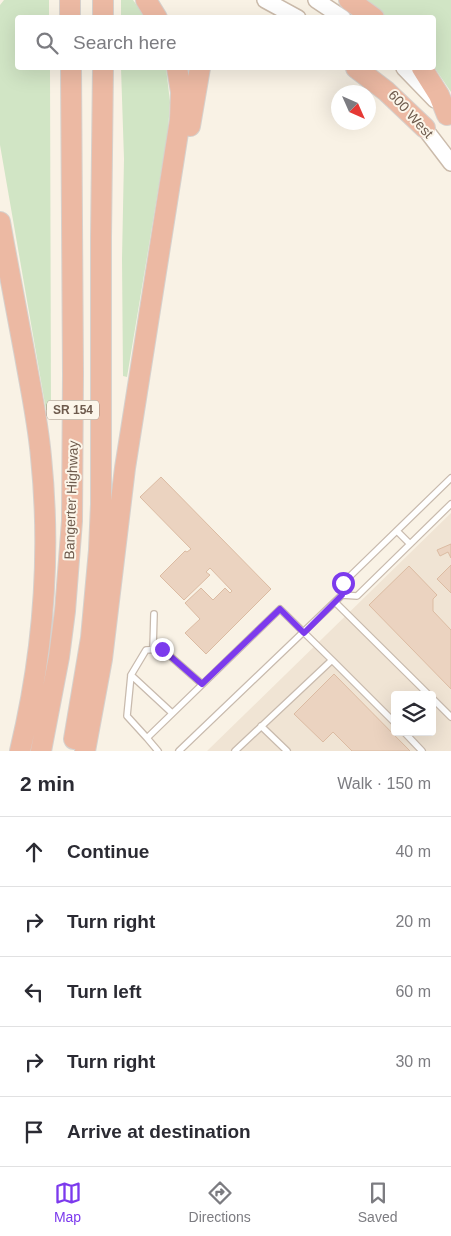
<!DOCTYPE html>
<meta charset="utf-8">
<style>
:root{--surface:#fff;--page:#f2f2f3;--text:#2b2b33;--muted:#7c7c81;--line:#e1e1e2;--accent:#7c3aed}
body{margin:0;font-family:Helvetica,sans-serif;background:var(--page);color:var(--text)}
.controls{position:absolute;right:15px;bottom:15px;display:grid;overflow:hidden;border-radius:5px;box-shadow:0 5px 20px #0002}
.controls button{width:45px;height:45px;display:grid;place-items:center;padding:0;border:0;border-bottom:1px solid var(--line);background:var(--surface);color:var(--text);font:25px sans-serif}
.compass{position:absolute;left:331px;top:85px;width:45px;height:45px;border-radius:50%;background:var(--surface);box-shadow:0 5px 20px #0002;rotate:135deg}
.stop{position:absolute;width:15px;height:15px;margin:-11px;border:4px solid #7c3aed;border-radius:50%;background:#fff}
.stop.end{background:#7c3aed;border-color:#fff;box-shadow:0 1px 5px #0008}
.list{margin:0;padding:0;list-style:none}
h2{display:flex;justify-content:space-between;align-items:center;height:65px;margin:0;padding:0 20px;font-size:21px}
h2 small{font-size:16px;font-weight:400;color:var(--muted)}
.list li{display:grid;grid-template-columns:32px 1fr auto;gap:15px;align-items:center;box-sizing:border-box;height:70px;padding:0 20px;border-top:1px solid var(--line)}
.list b{display:block;font-size:19px;white-space:nowrap}
.list em{font-size:16px;font-style:normal;color:var(--muted)}
.icon{flex:none;width:28px;height:28px;fill:none;stroke:currentColor;stroke-width:2;stroke-linecap:round;stroke-linejoin:round}
.map{position:relative;flex:none;width:451px;height:751px;overflow:hidden}
.search{position:absolute;background:var(--surface);box-shadow:0 5px 20px #0002;left:15px;right:15px;top:15px;height:55px;display:flex;align-items:center;gap:12px;box-sizing:border-box;padding:0 18px;border-radius:5px;color:var(--muted);font-size:19px}
.sheet{height:415px;background:var(--surface)}
nav{display:flex;justify-content:space-around;align-items:center;box-sizing:border-box;height:70px;border-top:1px solid var(--line);background:var(--surface);font-size:14px;color:var(--muted)}
nav a{display:grid;justify-items:center;gap:2px}
nav .on{color:var(--accent)}
.map>svg:first-child{display:block}
</style>
<div class="map">
<svg width="451" height="751" viewBox="0 0 451 751">
<rect width="100%" height="100%" fill="#f9f2e5"/>
<path fill="#f0e4d4" fill-rule="evenodd" d="M451,513V751H207ZM395,695H432V732H395Z"/>
<path fill="#d1e5c5" d="M4,0H49V17L18,18V68H50L51,410H46L0,145V5Z
M121,0H133L145,17H121Z
M361,0H451V92L434,67V18L384,17Z
M121,68H166L170,102L168,131L127,377L123,376L122,259L124,159Z"/>
<path fill="#ebd3c0" stroke="#dbbba2" d="M161,477L271,589L206,654L185,633L200,619L185,603L201,588L213,600L225,588L230,593L232,591L210,568L206,572L210,575L184,600L160,576L185,551L187,552L191,549L140,497Z
M451,544V558L448,552L440,556L437,550Z
M451,565V593L437,579Z
M409,566L437,595L433,599V611L451,630V689L369,605Z
M334,674L410,751H352L333,732L323,742L294,714Z"/>
<g fill="none" stroke-linecap="round" stroke-linejoin="round">
<g stroke="#c8baad" stroke-width="8">
<path id="lane" d="M451,478L343,583L342,595L357,596L451,504
M397,531L410,544
M335,602L429,695
M153,649L154,614
M131,675L172,713
M432,698L451,717
M261,726L287,751
M404,732L422,751
M147,738L127,716L131,675L146,650L162,649L202,684
M158,751L147,738L280,609L332,660
M179,751L342,595
M235,751L332,660L395,723"/>
</g>
<g stroke="#cbbbab" stroke-width="18">
<path id="secondary" d="M265,0L298,18
M316,0L343,18
M404,68L435,100
M419,121L451,163"/>
</g>
<g stroke="#d6d1cd" stroke-width="22">
<path id="highway" d="M70,0V18
M146,0L157,18
M349,0L374,18
M103,18V0
M356,68L386,91L425,128
M422,68L439,95L447,115
M190,126L200,68
M0,222C8,267 17,312 25,356C31,390 38,423 41,457C51,555 43,655 20,751
M74,739L91,638L99,550L101,504V237L103,68
M41,751L59,657L65,611L72,521L73,374L71,68
M85,751L102,659L125,468L180,120L181,92L177,68"/>
</g>
<use href="#lane" stroke="#fff" stroke-width="5.5"/>
<use href="#secondary" stroke="#fff" stroke-width="15"/>
<use href="#highway" stroke="#ecb9a3" stroke-width="20"/>
</g>
<g fill="none" stroke-linecap="round" stroke-linejoin="round">
<path stroke="#7c3aed" stroke-width="6" d="M162,649L202,684L280,609L304,633L342,595L343,583"/>
</g>
<g text-anchor="middle" dominant-baseline="central" stroke-width="4" stroke-linejoin="round" paint-order="stroke">
<rect fill="#fcf6ea" stroke="#998a7c" stroke-width="1" x="47" y="400.5" width="52" height="19" rx="4"/>
<g font-size="12" font-weight="bold" fill="#6e5b4d">
<text x="73" y="410">SR 154</text>
</g>
<g font-size="14" fill="#6e5b4d" stroke="#fcf6ea">
<text transform="translate(411 114) rotate(48)">600 West</text>
<text transform="translate(71 500) rotate(-88)">Bangerter Highway</text>
</g>
</g>
</svg>
<div class="controls">
<button><svg class="icon" aria-label="layers" viewBox="0 0 24 24"><path d="M12 4l9 5-9 5-9-5zM3 14l9 5 9-5"/></svg></button>
</div>
<svg class="compass" viewBox="-18 -18 36 36"><path d="M0-13l5 13h-10z" fill="#e53935"/><path d="M0 13l5-13h-10z" fill="#7c7c81"/></svg>
<div class="stop" style="left:343px;top:583px"></div>
<div class="stop end" style="left:162px;top:649px"></div>
<div class="search"><svg class="icon" aria-label="search" viewBox="0 0 24 24"><circle cx="10" cy="10" r="6"/><path d="M15 15l6 6"/></svg>Search here</div>
</div>
<section class="sheet">
<h2>2 min<small>Walk · 150 m</small></h2>
<ul class="list">
<li><svg class="icon" aria-label="ahead" viewBox="0 0 24 24"><path d="M12 20V5M6 11l6-6 6 6"/></svg><div><b>Continue</b></div><em>40 m</em></li>
<li><svg class="icon" aria-label="right" viewBox="0 0 24 24"><path d="M7 20v-9h11M14 6l5 5-5 5"/></svg><div><b>Turn right</b></div><em>20 m</em></li>
<li><svg class="icon" aria-label="left" viewBox="0 0 24 24"><path d="M17 20v-9H6M10 6l-5 5 5 5"/></svg><div><b>Turn left</b></div><em>60 m</em></li>
<li><svg class="icon" aria-label="right" viewBox="0 0 24 24"><path d="M7 20v-9h11M14 6l5 5-5 5"/></svg><div><b>Turn right</b></div><em>30 m</em></li>
<li><svg class="icon" aria-label="arrive" viewBox="0 0 24 24"><path d="M6 21V4h12l-3 4 3 4H6"/></svg><div><b>Arrive at destination</b></div></li>
</ul>
</section>
<nav>
<a class="on"><svg class="icon" aria-label="map" viewBox="0 0 24 24"><path d="M3 6l6-2 6 2 6-2v14l-6 2-6-2-6 2zM9 4v14M15 6v14"/></svg>Map</a>
<a><svg class="icon" aria-label="directions" viewBox="0 0 24 24"><path d="M12 3l9 9-9 9-9-9zM9 14v-3h6M13 9l2 2-2 2"/></svg>Directions</a>
<a><svg class="icon" aria-label="saved" viewBox="0 0 24 24"><path d="M7 4h10v16l-5-4-5 4z"/></svg>Saved</a>
</nav>
